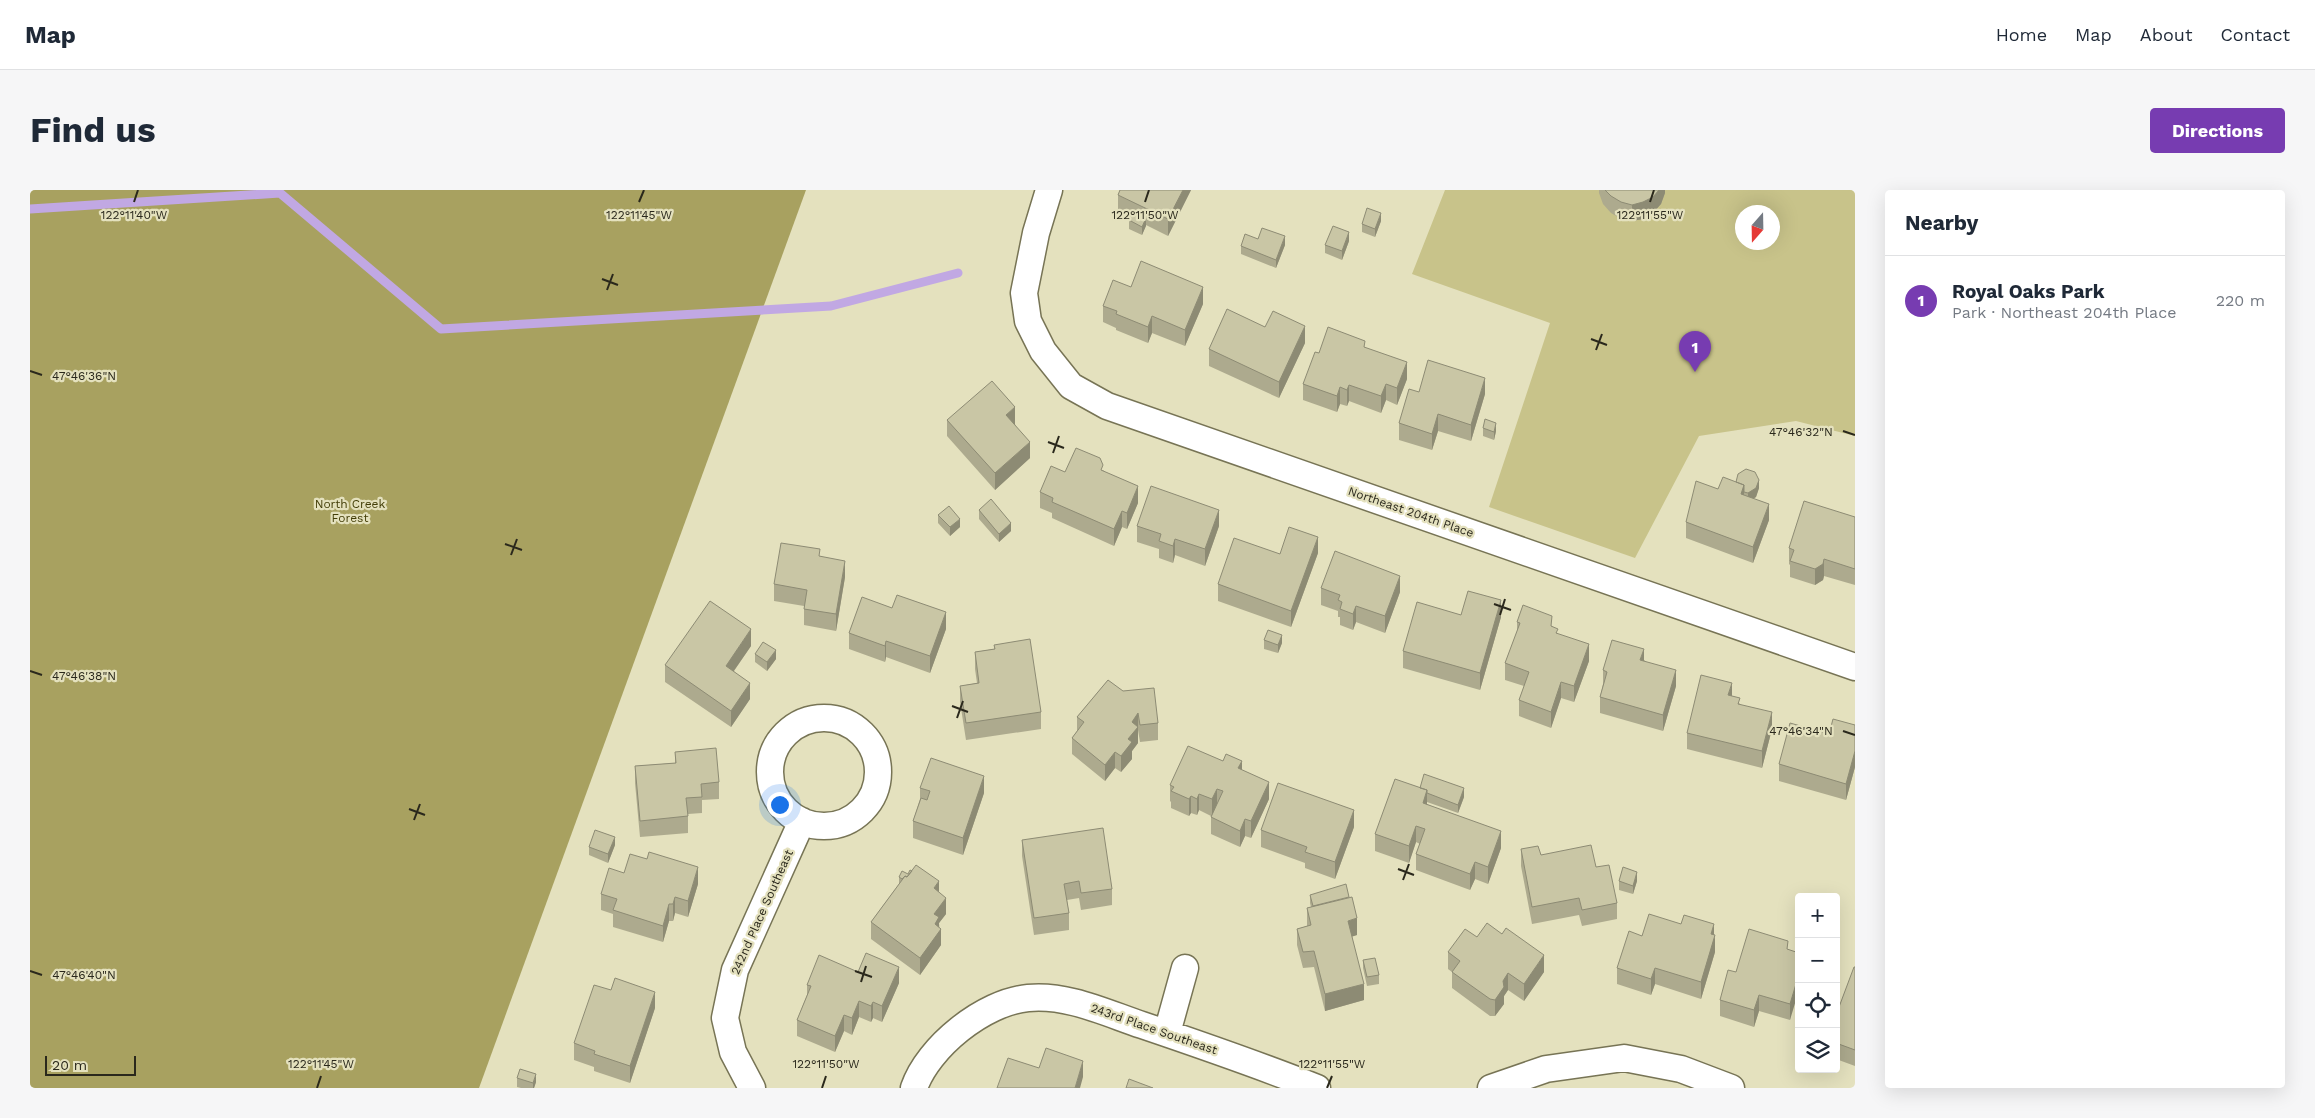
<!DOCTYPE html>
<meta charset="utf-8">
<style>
:root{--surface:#fff;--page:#f6f6f7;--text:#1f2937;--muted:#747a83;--line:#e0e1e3;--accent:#773cb1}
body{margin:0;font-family:"Work Sans",sans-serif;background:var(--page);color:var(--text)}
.controls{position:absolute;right:15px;bottom:15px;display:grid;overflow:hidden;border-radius:5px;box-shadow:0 5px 20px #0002}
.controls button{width:45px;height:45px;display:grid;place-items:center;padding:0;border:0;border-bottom:1px solid var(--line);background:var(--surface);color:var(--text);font:25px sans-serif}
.compass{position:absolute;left:1705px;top:15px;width:45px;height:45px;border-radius:50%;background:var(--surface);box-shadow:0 5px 20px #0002;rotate:200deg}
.scale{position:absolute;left:15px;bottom:12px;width:91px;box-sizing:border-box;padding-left:5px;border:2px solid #2a281c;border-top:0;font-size:14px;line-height:18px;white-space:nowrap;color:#2a281c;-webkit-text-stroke:4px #e4e1be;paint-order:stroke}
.you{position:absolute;left:749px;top:614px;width:18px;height:18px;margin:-12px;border:4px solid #fff;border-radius:50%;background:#1a73e8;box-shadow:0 0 0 8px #1a73e833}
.badge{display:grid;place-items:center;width:32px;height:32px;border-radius:50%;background:var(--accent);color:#fff;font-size:16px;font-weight:700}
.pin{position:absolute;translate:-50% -41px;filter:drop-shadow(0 1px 2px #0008)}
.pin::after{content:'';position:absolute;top:26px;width:18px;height:15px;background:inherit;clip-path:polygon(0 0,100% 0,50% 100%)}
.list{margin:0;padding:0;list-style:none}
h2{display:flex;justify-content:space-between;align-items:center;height:65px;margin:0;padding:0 20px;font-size:21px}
h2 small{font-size:16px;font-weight:400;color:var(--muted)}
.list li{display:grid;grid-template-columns:32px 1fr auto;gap:15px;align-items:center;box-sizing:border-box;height:90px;padding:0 20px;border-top:1px solid var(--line)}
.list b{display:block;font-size:19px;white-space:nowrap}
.list p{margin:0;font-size:16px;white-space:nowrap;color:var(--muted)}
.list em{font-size:16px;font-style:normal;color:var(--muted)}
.icon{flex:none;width:28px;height:28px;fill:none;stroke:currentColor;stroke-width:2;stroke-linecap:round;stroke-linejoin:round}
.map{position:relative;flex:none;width:1825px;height:898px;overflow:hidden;border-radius:5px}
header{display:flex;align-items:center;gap:30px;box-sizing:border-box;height:70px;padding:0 25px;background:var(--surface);border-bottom:1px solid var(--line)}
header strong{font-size:24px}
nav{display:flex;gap:28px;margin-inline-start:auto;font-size:18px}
.intro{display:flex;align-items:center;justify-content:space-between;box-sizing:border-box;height:120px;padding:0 30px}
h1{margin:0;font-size:35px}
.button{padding:12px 22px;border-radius:5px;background:var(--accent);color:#fff;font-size:18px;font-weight:700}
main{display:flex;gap:30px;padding:0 30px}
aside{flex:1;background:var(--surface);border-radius:5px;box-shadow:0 5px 20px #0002}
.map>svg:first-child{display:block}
</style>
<header>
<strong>Map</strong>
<nav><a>Home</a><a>Map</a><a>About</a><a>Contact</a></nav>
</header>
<div class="intro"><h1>Find us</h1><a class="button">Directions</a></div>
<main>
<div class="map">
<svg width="1825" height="898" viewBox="0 0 1825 898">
<rect width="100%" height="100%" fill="#e4e1be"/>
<path fill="#c8c38a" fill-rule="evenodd" d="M1415,0H1825V246L1766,231L1669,246L1605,368L1459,317L1520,133L1382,84ZM1712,22H1742V52H1712Z"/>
<path fill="#a8a160" d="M0,0H776L449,898H0Z"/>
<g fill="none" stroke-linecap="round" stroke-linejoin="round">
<path stroke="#c1a8e3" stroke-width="9" d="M0,19L250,3L411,139L801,116L928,83"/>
<g stroke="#777455" stroke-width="29">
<path id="street" d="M1019,0L1006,43L994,103L998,131L1013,161L1041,196L1077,216L1825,477
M740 582a54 54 0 1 1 108 0a54 54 0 1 1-108 0Z
M1137,843L1155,778
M722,898L703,862L695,828L705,780L772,631
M884,898C898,857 954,812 998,808C1037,804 1076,823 1112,835C1171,855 1229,875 1287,898
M1461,898L1516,879L1594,868L1651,879L1701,898"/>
</g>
<use href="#street" stroke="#fff" stroke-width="26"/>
</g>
<path fill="#adaa8e" d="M1090,0H1161L1138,46L1116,35L1112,45L1099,39V30L1100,27L1088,21V5Z
M1569,0H1635V3L1631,14L1623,23L1613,29L1602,31L1591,29L1581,23L1573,14L1569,3Z
M1351,31L1345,47L1332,42V34Z
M1228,49L1255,55L1246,78L1211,64V56Z
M1319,51L1312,70L1295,63V55Z
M1101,97L1173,114L1155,156L1122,143L1118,153L1086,140V138L1073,132V116Z
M1235,137L1275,153L1249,208L1179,176V159Z
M1335,157L1377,189L1367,215L1356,210L1351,223L1319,211L1317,216L1310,214L1307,222L1273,210V194L1289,163Z
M1389,202L1455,204L1441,251L1408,241L1402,260L1369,250V233Z
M917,230L985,234L1000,268L965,300L917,246Z
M1453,238L1466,241L1464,250L1453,246Z
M1073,280L1108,313L1097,339L1092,337L1084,356L1022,328V323L1010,318V302L1035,282Z
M1706,292L1729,298L1726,307L1724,308L1739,330L1723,373L1656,348V332L1688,299Z
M949,320L981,341L969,352L949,329Z
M908,325L930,337L920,346L908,333Z
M1825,327V395L1794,386L1793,390L1785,395L1760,387V375L1759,374V358Z
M1107,336H1189L1175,376L1145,365L1143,373L1129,368V359L1107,352Z
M1288,363L1261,437L1188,411V394L1250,364Z
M790,366L815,387L806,441L774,435V416L744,411V394Z
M1291,398L1370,402L1355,443L1326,432L1323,440L1310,435V427H1308V421L1291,415Z
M1431,425L1471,427L1450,500L1373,478V461Z
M1487,432L1522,436L1528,444L1559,471L1544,512L1531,508L1521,538L1489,526V510L1494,496L1475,490V473L1487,442Z
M916,439L900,483L856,467L855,472L819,459V443Z
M1234,450L1252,453L1248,463L1234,459Z
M964,455L1011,522V539L936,550L930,512V496L947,493L945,479V462L964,459Z
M721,456L704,481L720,509L701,537L635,492V475Z
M725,464L746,469L737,481L725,472Z
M1614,470L1646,496L1633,541L1570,523V507L1573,494V480Z
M1078,490L1128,533V550L1110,552L1108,540V553L1102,561V569L1091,582L1085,578L1075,591L1042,564V548L1047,541V527Z
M1702,506L1710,514L1742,539L1732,578L1657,559V543Z
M1825,535V577L1816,610L1749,591V574L1799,544Z
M645,562L689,592V609L672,610V623L658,624V643L610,647L605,593V576L645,573Z
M1212,580L1239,609L1221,648L1215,646L1210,657L1181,644V626L1169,620L1167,625L1161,623L1159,626L1141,618V612L1140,611V595Z
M890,598L954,603L933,665L883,648V631L890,609Z
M1390,598L1434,607L1428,623L1397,612V614L1471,658L1458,694L1445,689L1440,700L1386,680V664L1390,654L1386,652L1379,673L1345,661V644Z
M1324,637L1305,689L1275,678V673L1231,657V640Z
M992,650L1082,699V715L1051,720L1049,708L1037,710L1039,723V740L1004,745L992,666Z
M585,655L578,673L559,665V657Z
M1491,659L1511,665L1566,677L1587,713V729L1552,736L1549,725L1502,734L1491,676Z
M878,684L909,702L916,724L909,733L911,755L890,785L841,749V732L869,694V687Z
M1589,691H1607L1603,704L1589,700Z
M668,694L658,727L645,723L643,731H639L633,752L583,737V724L571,720V704Z
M1280,705L1327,745L1322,746L1334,810L1295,821L1284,777L1273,778L1267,755V739L1277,736V718L1281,717L1280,713Z
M1684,745L1685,762L1671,809L1625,794L1621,805L1587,794V778L1612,746Z
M1447,747L1514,782L1494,811L1478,800L1474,806V814L1465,826H1460L1422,798V782L1418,779V762Z
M1758,760L1769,763L1760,830L1729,821L1724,837L1690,826V810L1706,782Z
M1333,770L1349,785V794L1337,796L1333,778Z
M1825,777V876L1806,869V825Z
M828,782L869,793L852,832L843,828L841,832L829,827L822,845L814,841L805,862L767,846V830L777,805V795Z
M625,818L600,893L564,881V877L544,870V853Z
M487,888L506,892L504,898H491L487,897Z"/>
<path fill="#8d8b74" d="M1153,0H1161L1138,46V29Z
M1629,0H1635V3L1631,14L1623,23L1613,29L1602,31V15Z
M1351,23V31L1345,47V39Z
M1116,28V36L1112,45V37Z
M1319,42V51L1312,70V61Z
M1255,46V55L1246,78V70Z
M1173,97V114L1155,156V140Z
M1122,126V143L1118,153V137Z
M1275,136V153L1249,208V192Z
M1377,172V189L1367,215V198Z
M1455,188V204L1441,251V235Z
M1356,194V210L1351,223V206Z
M1319,195V211L1317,216V200Z
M1310,197V214L1307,222V206Z
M985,217V234L976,241V225Z
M1408,224V241L1402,260V244Z
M1466,233V241L1464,250V242Z
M1000,252V268L965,300V283Z
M1729,290V298L1726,307L1718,312V303Z
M1714,295V312L1711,304Z
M1108,296V313L1097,339V323Z
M1739,314V330L1723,373V357Z
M1189,320V336L1175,376V359Z
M1092,321V337L1084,356V339Z
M930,329V337L920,346V337Z
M981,333V341L969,352V344Z
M1288,347V363L1261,437V421Z
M1145,349V365L1143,373V356Z
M1794,369V386L1793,390L1785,395V379Z
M815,371V387L806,441V424Z
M1370,386V402L1355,443V426Z
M1471,410V427L1450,500V483Z
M1326,416V432L1323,440V424Z
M916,422V439L900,483V466Z
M721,439V456L696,492V476Z
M1252,445V453L1248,463V455Z
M856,451V467L855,472V456Z
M1559,454V471L1544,512V496Z
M1614,459V475L1610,470Z
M746,460V469L737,481V472Z
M1646,480V496L1633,541V525Z
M1531,492V508L1521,538V522Z
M720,493V509L701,537V521Z
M1702,493V510L1698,505Z
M1742,522V539L1732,578V561Z
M1108,523V553L1102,561V569L1091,582V566L1098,549L1102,532Z
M1825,561V577L1816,610V594Z
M1085,562V578L1075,591V575Z
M1212,571V587L1208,578Z
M954,586V603L933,665V648Z
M1239,592V609L1221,648V631Z
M1434,598V607L1428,623V615Z
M1187,599V615L1182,626V609Z
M1397,600V617L1393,613Z
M1169,604V620L1167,625V609Z
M1161,606V623L1159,626V609Z
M1324,620V637L1305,689V672Z
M1215,629V646L1210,657V641Z
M1386,636V652L1379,673V656Z
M1471,641V658L1458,694V677Z
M585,647V655L578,673V664Z
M1445,672V689L1440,700V684Z
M668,677V694L658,727V711Z
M1607,682V691L1603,704V696Z
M909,691V708L904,698Z
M645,707V723L643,731V714Z
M916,708V724L909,733V741L911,739V755L890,785V768L904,724Z
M639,714V731L633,752V736Z
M1327,728V745L1318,748V731Z
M1684,734V749L1685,745V762L1671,809V792L1681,744Z
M1514,765V782L1494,811V794Z
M869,777V793L852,832V816Z
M1625,778V794L1621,805V789Z
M1478,783V800L1474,806V814L1465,826V810L1473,791Z
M1769,784V800L1760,830V814Z
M1334,794V810L1295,821V804Z
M625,802V818L600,893V876Z
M1729,805V821L1724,837V820Z
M829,811V827L822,845V828Z
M843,812V828L841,832V816Z
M814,825V841L805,862V846Z
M1053,871V887L1050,898H1045Z
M506,884V892L504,898H503V893Z"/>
<path fill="#c9c6a5" stroke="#8d8b74" d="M1090,0H1153L1138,29L1088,5Z
M1575,0H1629L1623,7L1613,12L1602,15L1591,12L1581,6Z
M1337,18L1351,23L1345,39L1332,34Z
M1103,21L1116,28L1112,37L1099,30Z
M1303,36L1319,42L1312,61L1295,55Z
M1232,38L1255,46L1246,70L1211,56L1215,44L1228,49Z
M1111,71L1173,97L1155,140L1122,126L1118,137L1086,124L1087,121L1073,116L1083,90L1101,97Z
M1197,119L1235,137L1243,121L1275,136L1249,192L1179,159Z
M1298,137L1335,151L1334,157L1377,172L1367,198L1356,194L1351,206L1319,195L1317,200L1310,197L1307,206L1273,194L1285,162L1289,163Z
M1398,170L1455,188L1441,235L1408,224L1402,244L1369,233L1379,199L1389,202Z
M962,191L985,217L976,225L1000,252L965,283L917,230Z
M1455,229L1466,233L1464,242L1453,238Z
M1046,258L1070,268L1073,275L1071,280L1108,296L1097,323L1092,321L1084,339L1022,312L1023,308L1010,302L1021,276L1035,282Z
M1716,279L1725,282L1729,290L1726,298L1718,303L1714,302V295L1706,292L1708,284Z
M1693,287L1714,295L1711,304L1739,314L1723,357L1656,332L1666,291L1688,299Z
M1121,296L1189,320L1175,359L1145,349L1143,356L1129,351L1131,344L1107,336Z
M961,309L981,333L969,344L949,320Z
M1774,311L1825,327V379L1794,369L1793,374L1785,379L1760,371L1764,360L1759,358Z
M919,316L930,329L920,337L908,325Z
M1259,337L1288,347L1261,421L1188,394L1204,348L1250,364Z
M751,353L790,359L789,366L815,371L806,424L774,419L777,400L744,394Z
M1305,361L1370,386L1355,426L1326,416L1323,424L1310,419L1312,412L1308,410L1310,405L1291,398Z
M1438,401L1471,410L1450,483L1373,461L1387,412L1431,425Z
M867,405L916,422L900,466L856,451L855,456L819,443L832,407L862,418Z
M680,411L721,439L696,476L720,493L701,521L635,475Z
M1493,415L1522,426L1521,436L1528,439L1526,443L1559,454L1544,496L1531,492L1521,522L1489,510L1499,482L1475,473L1490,433L1487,432Z
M1238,440L1252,445L1248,455L1234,450Z
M1000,449L1011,522L936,533L930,496L949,493L945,462L965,459L964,455Z
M1582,450L1614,459L1610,470L1646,480L1633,525L1570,507L1577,482L1573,480Z
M733,452L746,460L737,472L725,464Z
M1671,485L1702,493L1698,505L1710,508L1708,514L1742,522L1732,561L1657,543Z
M1078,490L1093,501L1124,498L1128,533L1110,535L1108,523L1102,532L1108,537L1098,549L1102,552L1091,566L1085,562L1075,575L1042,548L1054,532L1047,527Z
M1803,529L1825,535V561L1816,594L1749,574L1760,533L1799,544Z
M1158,556L1193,571L1196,564L1212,571L1208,578L1239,592L1221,631L1215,629L1210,641L1181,627L1193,601L1187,599L1182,609L1169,604L1167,609L1161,606L1159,609L1141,601L1144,597L1140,595Z
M686,558L689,592L671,594L672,607L656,608L658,626L610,631L605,576L646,573L645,562Z
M901,568L954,586L933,648L883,631L891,608L897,610L900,601L890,598Z
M1394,584L1434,598L1428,615L1397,603V600L1390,598Z
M1365,589L1397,600L1393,613L1471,641L1458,677L1445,672L1440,684L1386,664L1395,639L1386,636L1379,656L1345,644Z
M1248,593L1324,620L1305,672L1275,662L1277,657L1231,640Z
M1073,638L1082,699L1051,703L1049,691L1034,694L1039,723L1004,728L992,650Z
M565,640L585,647L578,664L559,657Z
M1561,655L1566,677L1579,675L1587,713L1552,720L1549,708L1502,717L1491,659L1508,656L1511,665Z
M619,662L668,677L658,711L645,707L643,714H639L633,736L583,720L587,709L571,704L579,678L594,683L600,664L617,669Z
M886,675L909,691L904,698L916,708L904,724L909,727L905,734L911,739L890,768L841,732L875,686L877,687Z
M1593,677L1607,682L1603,696L1589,691Z
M880,680L882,681L877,687L875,686L872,689L869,687L872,681L878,684Z
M1316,694L1319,707L1283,716L1280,705Z
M1322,707L1327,728L1318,731L1334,794L1295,804L1284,761L1273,762L1267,739L1281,735L1277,718Z
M1619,724L1651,734L1654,725L1684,734L1681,744L1685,745L1671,792L1625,778L1621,789L1587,778L1599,741L1612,746Z
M1457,733L1472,744L1476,738L1514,765L1494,794L1478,783L1473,791L1474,797L1465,810L1460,809L1422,782L1430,771L1418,762L1435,739L1447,747Z
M1719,739L1758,751L1757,759L1769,763V784L1760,814L1729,805L1724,820L1690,810L1698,780L1706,782Z
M836,763L869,777L852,816L843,812L841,816L829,811L822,828L814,825L805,846L767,830L781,796L777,795L789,765L828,782Z
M1345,768L1349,785L1337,787L1333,770Z
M1824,777H1825V860L1806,853V825Z
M585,788L625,802L600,876L564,864L565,861L544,853L564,795L581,800Z
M1016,858L1053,871L1045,898H967L978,868L1009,878Z
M490,879L506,884L503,893L487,888Z
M1099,889L1123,898H1096Z"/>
<path fill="none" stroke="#2a281c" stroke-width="2" d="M104,12L108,0M609,12L614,0M1115,12L1119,0M1620,12L1624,0M572,89L588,95M577,100L583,84M1561,149L1577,155M1566,160L1572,144M0,181L12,185M1813,241L1825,245M1018,252L1034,258M1023,263L1029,246M475,354L492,360M481,365L487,349M1464,414L1481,420M1470,425L1475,409M0,481L12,485M922,516L938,522M927,528L933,511M1813,541L1825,545M379,619L395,625M384,630L390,614M1368,679L1384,685M1373,690L1379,674M0,781L12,785M825,781L842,787M831,792L836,776M287,898L291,886M792,898L796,886M1297,898L1302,886"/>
<g text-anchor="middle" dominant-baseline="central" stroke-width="4.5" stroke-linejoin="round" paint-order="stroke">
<g font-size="12" fill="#433e08" stroke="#e4e1be">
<text x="320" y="314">North Creek<tspan x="320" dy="14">Forest</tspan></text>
</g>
<g font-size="12" fill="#2a281c" stroke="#e4e1be">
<text transform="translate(1381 322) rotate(19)">Northeast 204th Place</text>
<text transform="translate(732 722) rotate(-66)">242nd Place Southeast</text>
<text transform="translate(1124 839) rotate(19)">243rd Place Southeast</text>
</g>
</g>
<g font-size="12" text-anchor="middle" fill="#2a281c" stroke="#e4e1be" stroke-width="4.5" stroke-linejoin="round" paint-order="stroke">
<text x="609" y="29">122°11'45"W</text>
<text x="1115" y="29">122°11'50"W</text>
<text x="1620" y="29">122°11'55"W</text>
<text x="104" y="29">122°11'40"W</text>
<text x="54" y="190">47°46'36"N</text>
<text x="1771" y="246">47°46'32"N</text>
<text x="54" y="490">47°46'38"N</text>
<text x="1771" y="545">47°46'34"N</text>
<text x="54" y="789">47°46'40"N</text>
<text x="291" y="878">122°11'45"W</text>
<text x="796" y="878">122°11'50"W</text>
<text x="1302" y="878">122°11'55"W</text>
</g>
</svg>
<div class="controls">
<button>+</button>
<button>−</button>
<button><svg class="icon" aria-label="locate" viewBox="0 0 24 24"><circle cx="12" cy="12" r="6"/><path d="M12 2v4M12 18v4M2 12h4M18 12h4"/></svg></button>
<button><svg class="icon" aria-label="layers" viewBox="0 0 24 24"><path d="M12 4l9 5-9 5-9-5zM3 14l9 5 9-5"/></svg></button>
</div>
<svg class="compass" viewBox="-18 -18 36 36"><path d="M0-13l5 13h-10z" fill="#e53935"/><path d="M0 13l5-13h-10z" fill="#747a83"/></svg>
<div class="scale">20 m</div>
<div class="you"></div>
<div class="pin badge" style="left:1665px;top:182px">1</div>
</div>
<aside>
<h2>Nearby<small></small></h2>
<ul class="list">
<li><span class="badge">1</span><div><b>Royal Oaks Park</b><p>Park · Northeast 204th Place</p></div><em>220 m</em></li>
</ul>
</aside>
</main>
